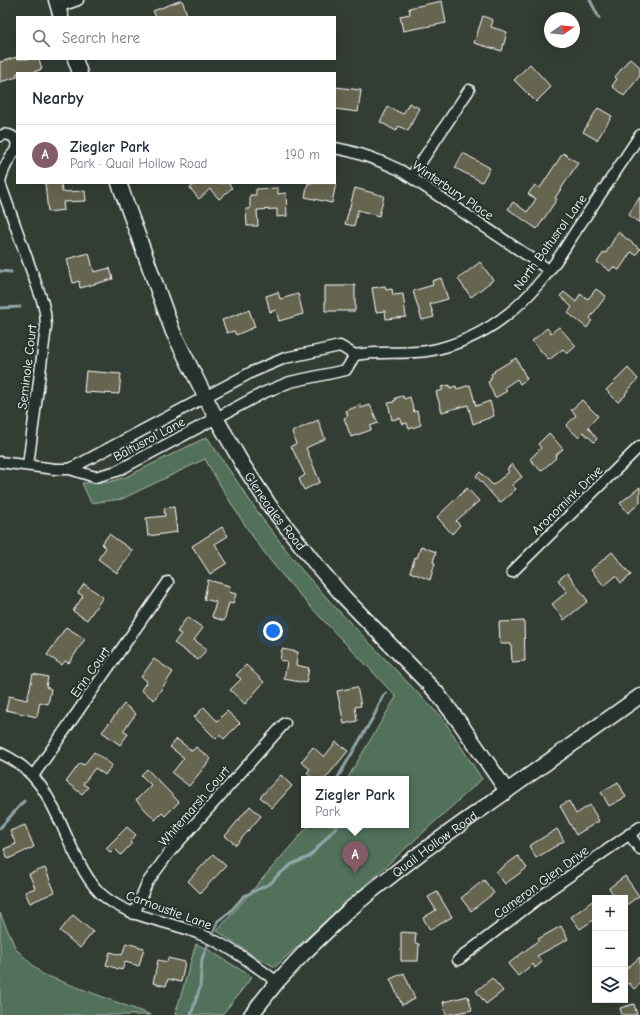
<!DOCTYPE html>
<meta charset="utf-8">
<style>
:root{--surface:#fff;--page:#f2f2f3;--text:#1f2937;--muted:#747a83;--line:#e0e1e3;--accent:#845c67}
body{margin:0;font-family:"Comic Neue",sans-serif;background:var(--page);color:var(--text)}
.controls{position:absolute;right:12px;bottom:12px;display:grid;overflow:hidden;border-radius:0px;box-shadow:0 4px 16px #0002}
.controls button{width:36px;height:36px;display:grid;place-items:center;padding:0;border:0;border-bottom:1px solid var(--line);background:var(--surface);color:var(--text);font:20px sans-serif}
.compass{position:absolute;left:544px;top:12px;width:36px;height:36px;border-radius:50%;background:var(--surface);box-shadow:0 4px 16px #0002;rotate:76deg}
.you{position:absolute;left:273px;top:631px;width:14px;height:14px;margin:-10px;border:3px solid #fff;border-radius:50%;background:#1a73e8;box-shadow:0 0 0 6px #1a73e833}
.badge{display:grid;place-items:center;width:26px;height:26px;border-radius:50%;background:var(--accent);color:#fff;font-size:13px;font-weight:700}
.pin{position:absolute;translate:-50% -33px;filter:drop-shadow(0 1px 2px #0008)}
.pin::after{content:'';position:absolute;top:21px;width:14px;height:12px;background:inherit;clip-path:polygon(0 0,100% 0,50% 100%)}
.popup{position:absolute;left:301px;top:776px;width:108px;height:52px;box-sizing:border-box;display:grid;place-content:center;border-radius:0px;background:var(--surface);filter:drop-shadow(0 1px 3px #0005);font-size:13px;white-space:nowrap;color:var(--muted)}
.popup b{font-size:15px;color:var(--text)}
.popup::after{content:'';position:absolute;left:50%;top:100%;margin-left:-8px;border:8px solid transparent;border-top-color:var(--surface)}
.list{margin:0;padding:0;list-style:none}
h2{display:flex;justify-content:space-between;align-items:center;height:52px;margin:0;padding:0 16px;font-size:17px}
h2 small{font-size:13px;font-weight:400;color:var(--muted)}
.list li{display:grid;grid-template-columns:26px 1fr auto;gap:12px;align-items:center;box-sizing:border-box;height:60px;padding:0 16px;border-top:1px solid var(--line)}
.list b{display:block;font-size:15px;white-space:nowrap}
.list p{margin:0;font-size:13px;white-space:nowrap;color:var(--muted)}
.list em{font-size:13px;font-style:normal;color:var(--muted)}
.icon{flex:none;width:22px;height:22px;fill:none;stroke:currentColor;stroke-width:2;stroke-linecap:round;stroke-linejoin:round}
.map{position:relative;flex:none;width:640px;height:1015px;overflow:hidden}
.search{position:absolute;background:var(--surface);box-shadow:0 4px 16px #0002;left:16px;top:16px;width:320px;height:44px;display:flex;align-items:center;gap:10px;box-sizing:border-box;padding:0 14px;border-radius:0px;color:var(--muted);font-size:15px}
.panel{position:absolute;background:var(--surface);box-shadow:0 4px 16px #0002;left:16px;top:72px;width:320px;height:112px;border-radius:0px}
.map>svg:first-child{display:block}
</style>
<div class="map">
<svg width="640" height="1015" viewBox="0 0 640 1015">
<rect width="100%" height="100%" fill="#333d34"/>
<filter id="ink" filterUnits="userSpaceOnUse"><feTurbulence type="fractalNoise" baseFrequency=".025" numOctaves="2"/><feDisplacementMap in="SourceGraphic" scale="8" xChannelSelector="R" yChannelSelector="G"/><feConvolveMatrix kernelMatrix="1 2 1 2 8 2 1 2 1" color-interpolation-filters="sRGB"/></filter>
<g filter="url(#ink)">
<path fill="#51715a" stroke="#a8b8ac" d="M207,437L261,517L301,569L334,606L443,719L482,779L275,967L254,956L217,931L309,825H406V779H347L396,697C361,658 323,622 289,583C256,546 230,503 205,459L122,499L91,503L82,483L109,482L126,477Z
M0,913L16,949L42,974L151,1015H0Z
M196,944L209,950L252,977L222,1015H175Z"/>
<g fill="none" stroke-linecap="round" stroke-linejoin="round">
<path stroke="#91a6a9" stroke-width="3" d="M590,0L599,18
M0,271L11,272
M0,308L20,307
M337,779L375,714L383,696L386,693
M0,828L24,801
M214,932L218,921L230,912L244,896L271,883L277,876L292,864L309,857L338,825
M191,1015L200,987L202,959L207,946"/>
</g>
<path fill="#666550" stroke="#fff" d="M182,0L188,17H156L153,11Z
M442,1L446,23L403,31L400,16L410,14L409,8Z
M483,16L493,20L491,27L507,32L502,51L474,43Z
M17,57V59H39L42,69L34,72V73H17V77L0,82V62Z
M630,58L640,67V76L624,96L612,86L617,79L615,77Z
M530,64L551,87L536,102L514,80Z
M335,87L361,90L358,112L335,109Z
M409,103L419,108L408,131L399,126L396,131L380,122L388,107L403,114Z
M598,108L612,116L597,140L583,132Z
M463,153L490,168L482,182L455,168Z
M563,153L578,163L555,198L557,199L537,229L508,209L513,202L527,212L536,199L528,194L535,185L540,188Z
M45,183H61L62,192L85,191L86,201L63,202L64,210L48,212Z
M196,183H228L232,188L219,199L210,189L199,199L190,188Z
M308,183H336L332,203L305,197Z
M278,188V194L286,193L287,216L277,217V209L257,210L258,226H247L246,209H250V195H256V189Z
M355,188L384,196L379,216L358,210L354,226L345,224Z
M640,197V223L628,215Z
M618,232L640,249L636,255L631,252L619,270L613,267L610,271L597,262L604,252L606,253Z
M89,253L94,272L110,268L113,279L80,288L79,281L73,283L67,259Z
M480,262L493,280L471,297L458,279Z
M441,278L448,299L430,304L434,317L422,320L413,291L433,285L432,281Z
M345,285H355V311H325V286H345Z
M385,286L386,290L392,289L393,295L403,294L406,317L386,319L385,311L376,312L372,288Z
M596,289L606,296L590,318L592,320L587,328L568,313L572,307L560,296L564,292L576,302L580,294L588,299Z
M278,292L280,299L298,294L303,314L279,321L276,310L270,312L266,296Z
M249,310L255,327L236,335L234,331L227,333L222,320Z
M559,327L576,346L567,354L563,349L549,360L532,341L547,328L551,333Z
M516,358L527,379L520,384L517,379L505,387L507,391L495,398L488,382L491,380L490,378L492,376L491,374L495,372L494,371Z
M628,368L638,379L625,394L626,395L618,402L606,390Z
M86,371L121,374L119,394L84,392Z
M450,385V388L456,386L457,389L470,385L476,406L490,401L494,416L473,424L468,405L442,412L436,392L443,390L441,387Z
M403,396L404,399L410,397L414,412L417,411L421,425L409,429L407,423L403,424L400,418L392,420L388,403L394,402L393,401L396,400L395,398Z
M582,400L598,416L588,427L597,439L594,442L583,432L578,437L566,426L576,415L571,410Z
M360,405L361,408L370,405L378,423L370,426L371,430L351,437L344,418L348,416L346,411Z
M318,420L325,439L306,448L320,482L304,490L299,479L305,475L291,446L296,444L292,432Z
M549,433L563,449L555,456L556,458L541,471L530,459L541,448L538,444Z
M512,464L522,477L512,485L516,489L500,503L476,476L480,472L493,485L509,472L507,469Z
M640,487V503L628,513L620,503Z
M467,488L479,501L456,521L460,525L452,534L437,517Z
M174,507L177,532L148,536L146,518L165,516L164,508Z
M222,527L228,536L215,544L227,563L210,574L192,546Z
M109,534L133,551L117,573L98,559L106,548L102,544Z
M421,546L436,552L433,562L435,563L430,580L410,572L415,557L417,558Z
M612,552L631,575L621,583L616,576L604,586L591,570Z
M567,573L588,601L564,620L552,604L567,592L558,580Z
M208,580L230,586L229,592L236,594L233,604L229,603L224,621L212,617L216,602L204,599Z
M84,584L103,597L87,620L73,611L83,596L78,593Z
M187,617L203,628L194,640L207,649L198,660L174,643L181,634L177,632Z
M524,621L525,661L512,662L511,644H500L499,622Z
M66,627L85,639L69,663L65,661L62,665L47,655Z
M282,649L298,652L296,665L309,668L306,683L284,679L287,662L280,660Z
M154,659L173,672L154,700L141,690L147,681L141,677Z
M246,665L264,682L245,704L230,690L241,679L236,675Z
M33,674L48,677L46,687L51,689L48,704L40,702L37,717L6,710L9,696L27,700Z
M357,687L361,706L355,707L357,721L344,724L337,691Z
M124,704L136,714L123,731L128,734L120,745L102,732Z
M204,707L217,721L227,711L240,723L224,739L220,735L216,739L194,717Z
M177,739L192,751L196,747L211,759L189,786L172,773L184,758L170,747Z
M336,742L348,751L325,779H314L307,773L310,769L301,762L313,747L324,757Z
M94,752L112,765L105,775L95,768L83,784L88,787L82,794L66,782L80,763L84,765Z
M147,769L179,802L165,816L162,813L155,820L136,800L151,785L141,775Z
M281,775L292,786L272,808L260,797Z
M618,782L626,797L609,806L601,792Z
M569,801L576,814L590,805L599,821L576,835L560,806Z
M250,806L261,816L236,845L225,836Z
M25,825L34,847L8,859L4,849L16,844L10,831Z
M127,827L136,835L130,841L132,843L121,855L115,849L111,853L106,848Z
M557,829L564,841L536,858L529,846Z
M213,854L226,866L200,893L188,881Z
M518,856L527,868L505,884L496,872Z
M45,868L55,892L30,903L25,892L35,888L29,874Z
M625,876L639,896L625,906V898H616L609,888Z
M484,880L494,893L471,911L461,898Z
M437,892L452,917L430,930L423,918L436,910L428,897Z
M595,899V919L580,929L571,917Z
M73,915L93,932L80,948L60,931Z
M561,926L568,939L537,956L542,962L535,968L533,964L518,976L508,964L539,940L538,939Z
M401,932L416,933L415,943L419,944L418,961H401Z
M126,943L144,948L139,966L125,962L122,970L106,965L110,952L122,955Z
M640,957V984L634,989L629,983L625,986V970Z
M168,958L185,962L181,982L168,979L166,986L153,983L158,960L167,962Z
M404,973L415,999L402,1005L390,979Z
M492,978L503,991L486,1004L476,991Z
M468,996L472,1010L446,1015L443,1002Z
M634,1004L637,1015H622L620,1008Z"/>
<g fill="none" stroke-linecap="round" stroke-linejoin="round">
<g stroke="#fff" stroke-width="13">
<path id="street" d="M58,7L78,0
M0,136C8,132 19,137 16,148C16,150 13,154 11,156C6,165 1,173 0,183L42,300L45,312L46,327L28,465
M335,148C358,152 379,160 400,170L549,270
M411,177L469,90
M355,355C382,350 410,356 437,349C479,339 514,314 541,281C555,265 566,246 577,229C598,198 619,167 640,135
M0,462L55,469H70L95,477L117,471L263,393L290,382L346,370L355,355
M70,469L252,372L285,358L340,346L355,355
M512,572L640,446
M0,753C48,774 56,818 78,860C84,872 91,884 100,893C129,919 163,919 197,933C227,944 252,963 277,982
M33,776L168,582
M629,834L640,849
M134,914L147,883L169,853L285,723
M458,960L548,891L640,827"/>
</g>
<g stroke="#fff" stroke-width="17">
<g id="secondary">
<path d="M56,0L61,17"/>
<path d="M75,59L80,73"/>
<path id="s1" d="M119,183L173,332L216,418L243,465L270,506L318,567L344,597L437,693L460,723L507,791"/>
<path id="s2" d="M251,1015L277,982L304,953L349,910L373,890L423,851L640,696"/>
</g>
</g>
<use href="#street" stroke="#26332d" stroke-width="10"/>
<use href="#secondary" stroke="#26332d" stroke-width="14"/>
</g>
</g>
<g text-anchor="middle" dominant-baseline="central" stroke-width="4" stroke-linejoin="round" paint-order="stroke">
<g font-size="13" fill="#fff" stroke="#26332d">
<text transform="translate(453 190) rotate(34)">Winterbury Place</text>
<text transform="translate(550 242) rotate(-54)">North Baltusrol Lane</text>
<text transform="translate(27 367) rotate(-83)">Seminole Court</text>
<text transform="translate(149 439) rotate(-28)">Baltusrol Lane</text>
<text transform="translate(567 500) rotate(-44)">Aronomink Drive</text>
<text stroke="none"><textPath href="#s1" startOffset="365">Gleneagles Road</textPath></text>
<text transform="translate(90 672) rotate(-55)">Erin Court</text>
<text transform="translate(194 806) rotate(-49)">Whitemarsh Court</text>
<text stroke="none"><textPath href="#s2" startOffset="252">Quail Hollow Road</textPath></text>
<text transform="translate(541 882) rotate(-36)">Cameron Glen Drive</text>
<text transform="translate(169 910) rotate(20)">Carnoustie Lane</text>
</g>
</g>
</svg>
<div class="controls">
<button>+</button>
<button>−</button>
<button><svg class="icon" aria-label="layers" viewBox="0 0 24 24"><path d="M12 4l9 5-9 5-9-5zM3 14l9 5 9-5"/></svg></button>
</div>
<svg class="compass" viewBox="-18 -18 36 36"><path d="M0-13l5 13h-10z" fill="#e53935"/><path d="M0 13l5-13h-10z" fill="#747a83"/></svg>
<div class="you"></div>
<div class="pin badge" style="left:355px;top:874px">A</div>
<div class="popup"><b>Ziegler Park</b>Park</div>
<div class="search"><svg class="icon" aria-label="search" viewBox="0 0 24 24"><circle cx="10" cy="10" r="6"/><path d="M15 15l6 6"/></svg>Search here</div>
<section class="panel">
<h2>Nearby<small></small></h2>
<ul class="list">
<li><span class="badge">A</span><div><b>Ziegler Park</b><p>Park · Quail Hollow Road</p></div><em>190 m</em></li>
</ul>
</section>
</div>
